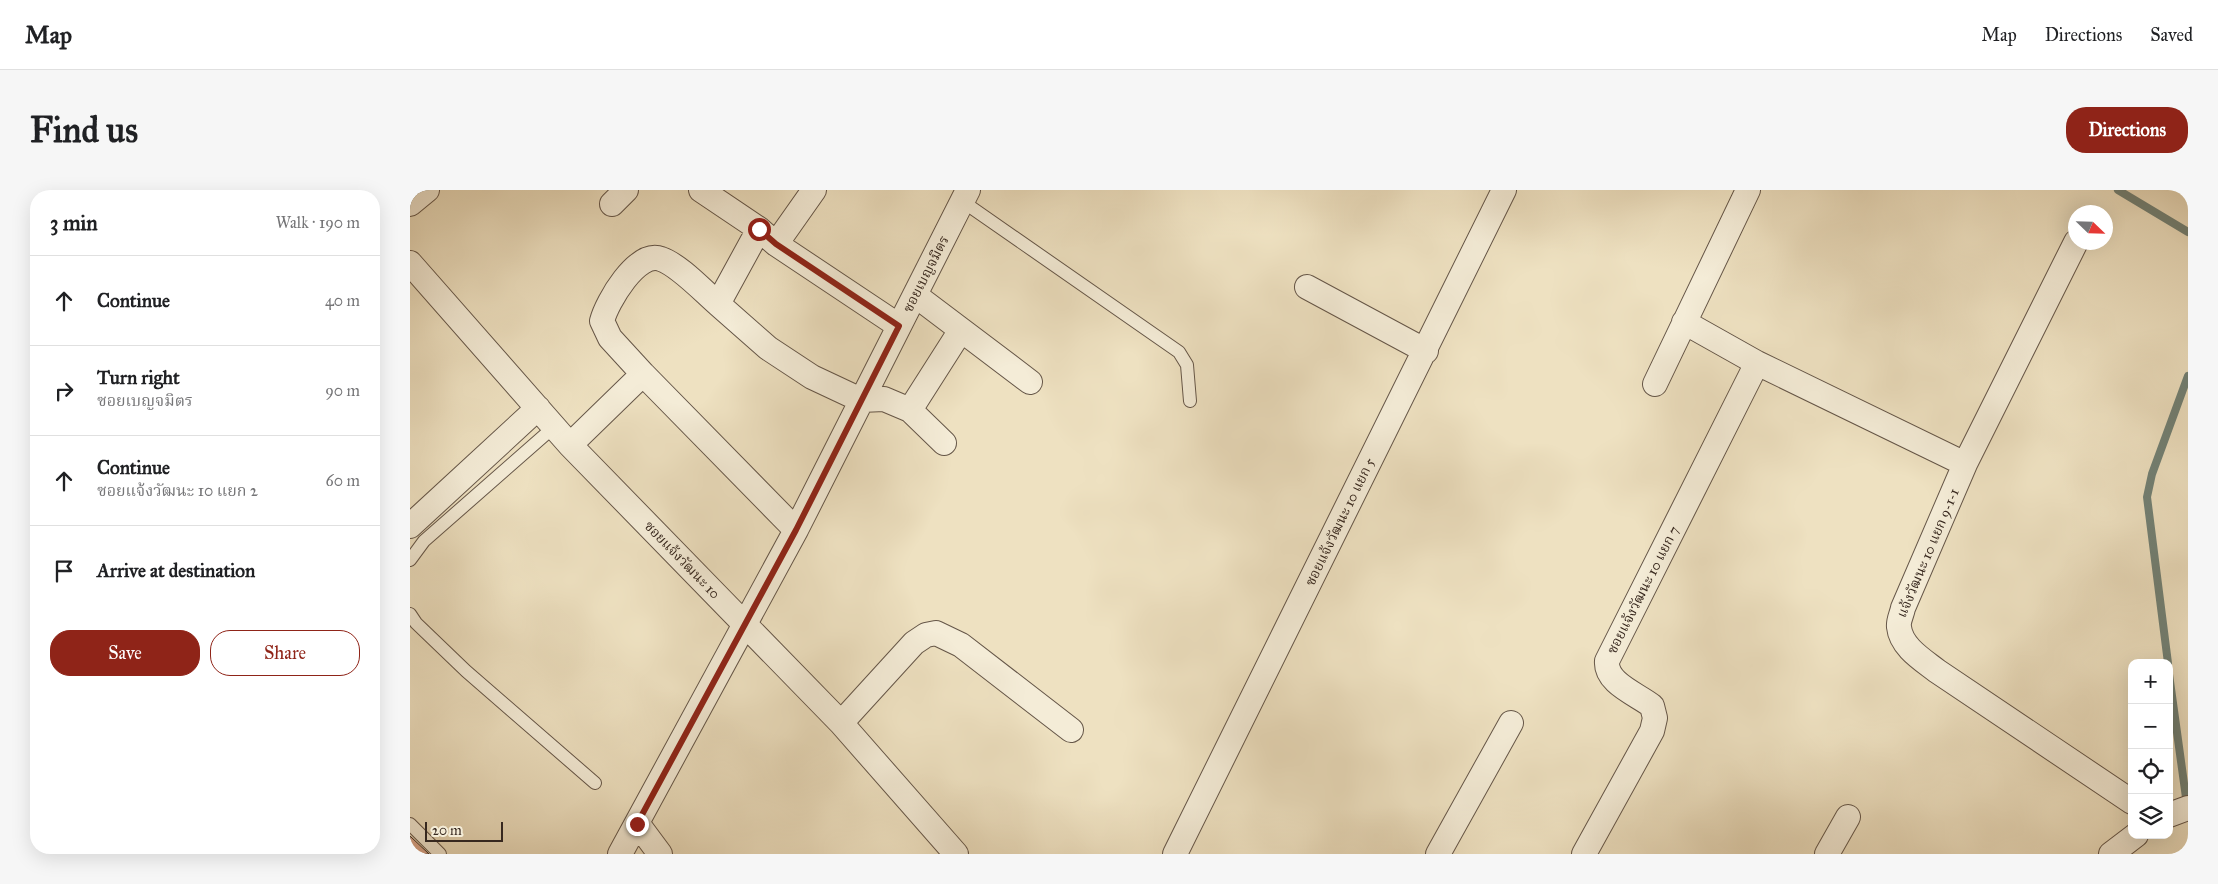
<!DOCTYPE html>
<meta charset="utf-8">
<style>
:root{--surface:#fff;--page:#f6f6f6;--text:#202124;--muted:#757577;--line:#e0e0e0;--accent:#8f2418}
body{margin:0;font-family:"IM FELL Great Primer","Noto Serif Thai",serif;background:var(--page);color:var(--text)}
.controls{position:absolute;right:15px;bottom:15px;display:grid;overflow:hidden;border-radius:10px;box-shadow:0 5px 20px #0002}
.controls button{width:45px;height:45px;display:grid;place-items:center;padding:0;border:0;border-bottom:1px solid var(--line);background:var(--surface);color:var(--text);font:25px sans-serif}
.compass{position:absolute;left:1658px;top:15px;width:45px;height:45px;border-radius:50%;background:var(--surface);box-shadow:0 5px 20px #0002;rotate:113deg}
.scale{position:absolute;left:15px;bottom:12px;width:78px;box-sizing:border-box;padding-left:5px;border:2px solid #37281f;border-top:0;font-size:14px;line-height:18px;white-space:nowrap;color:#37281f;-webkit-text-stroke:4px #f4ecd7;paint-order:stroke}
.stop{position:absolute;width:15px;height:15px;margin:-11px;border:4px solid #8f2418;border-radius:50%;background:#fff}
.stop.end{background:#8f2418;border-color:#fff;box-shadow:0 1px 5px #0008}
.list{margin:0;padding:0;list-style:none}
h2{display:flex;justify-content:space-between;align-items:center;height:65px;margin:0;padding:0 20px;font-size:21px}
h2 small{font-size:16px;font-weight:400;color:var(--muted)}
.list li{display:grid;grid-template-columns:32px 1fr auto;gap:15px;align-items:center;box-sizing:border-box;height:90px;padding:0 20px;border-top:1px solid var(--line)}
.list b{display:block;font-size:19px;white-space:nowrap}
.list p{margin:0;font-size:16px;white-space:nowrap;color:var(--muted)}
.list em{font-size:16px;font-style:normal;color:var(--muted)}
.actions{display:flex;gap:10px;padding:15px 20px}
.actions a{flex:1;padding:11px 0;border:1px solid var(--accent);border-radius:20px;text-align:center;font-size:18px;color:var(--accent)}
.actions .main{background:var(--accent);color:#fff}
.icon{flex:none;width:28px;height:28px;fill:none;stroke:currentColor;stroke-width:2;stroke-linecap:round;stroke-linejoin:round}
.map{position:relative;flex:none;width:1778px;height:664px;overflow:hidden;border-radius:20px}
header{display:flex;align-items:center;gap:30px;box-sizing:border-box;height:70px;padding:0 25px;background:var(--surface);border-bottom:1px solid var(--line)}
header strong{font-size:24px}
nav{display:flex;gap:28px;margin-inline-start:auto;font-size:18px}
.intro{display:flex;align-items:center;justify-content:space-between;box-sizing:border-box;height:120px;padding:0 30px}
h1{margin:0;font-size:35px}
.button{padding:12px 22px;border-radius:20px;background:var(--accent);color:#fff;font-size:18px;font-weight:700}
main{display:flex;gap:30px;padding:0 30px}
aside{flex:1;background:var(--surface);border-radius:20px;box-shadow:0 5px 20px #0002}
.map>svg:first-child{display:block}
</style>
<header>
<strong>Map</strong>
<nav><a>Map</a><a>Directions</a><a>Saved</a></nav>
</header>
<div class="intro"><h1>Find us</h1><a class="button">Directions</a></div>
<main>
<aside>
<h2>3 min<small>Walk · 190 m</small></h2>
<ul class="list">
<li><svg class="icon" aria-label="ahead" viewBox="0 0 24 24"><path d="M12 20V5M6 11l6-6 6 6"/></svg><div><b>Continue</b></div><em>40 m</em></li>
<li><svg class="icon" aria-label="right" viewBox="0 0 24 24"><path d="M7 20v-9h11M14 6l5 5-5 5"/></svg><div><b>Turn right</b><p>ซอยเบญจมิตร</p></div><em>90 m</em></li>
<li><svg class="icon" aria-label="ahead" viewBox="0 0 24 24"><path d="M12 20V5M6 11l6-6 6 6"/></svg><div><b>Continue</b><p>ซอยแจ้งวัฒนะ 10 แยก 2</p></div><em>60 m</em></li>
<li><svg class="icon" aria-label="arrive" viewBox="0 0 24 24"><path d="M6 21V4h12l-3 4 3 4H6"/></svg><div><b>Arrive at destination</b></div></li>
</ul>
<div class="actions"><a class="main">Save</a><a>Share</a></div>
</aside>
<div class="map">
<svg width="1778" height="664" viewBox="0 0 1778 664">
<rect width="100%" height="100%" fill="#eee1c1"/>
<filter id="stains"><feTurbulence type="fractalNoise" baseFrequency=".004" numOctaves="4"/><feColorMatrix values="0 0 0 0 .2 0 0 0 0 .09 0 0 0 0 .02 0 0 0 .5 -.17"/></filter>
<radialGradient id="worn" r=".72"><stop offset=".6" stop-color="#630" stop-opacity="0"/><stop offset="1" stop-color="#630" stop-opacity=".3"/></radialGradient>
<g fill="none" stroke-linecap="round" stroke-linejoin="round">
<path stroke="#728277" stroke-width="8" d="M1708,0L1778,42
M1758,473L1737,307L1742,284L1778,186
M1759,484L1777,615"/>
</g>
<path fill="#dca990" stroke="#37281f" d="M0,646L19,664H0Z"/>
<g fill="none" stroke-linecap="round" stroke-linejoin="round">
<g stroke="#655648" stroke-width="14">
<path id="service" d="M552,11L769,162L777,175L780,211
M0,370L14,351L145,236
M0,424L6,433L56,481L185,593
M0,634L30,664"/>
</g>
<g stroke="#655648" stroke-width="26">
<path id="minor" d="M291,0L349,39L366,54L489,136
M0,14L17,0
M202,14L216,0
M349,39L308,114L358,158L402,187L451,210L474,209L500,220
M1666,52L1555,274L1493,418C1492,424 1488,431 1489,437C1491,457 1513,470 1527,481L1722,612
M366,54L404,0
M0,73L160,255L431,533L546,664
M897,97L1016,161
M505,105L620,192
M308,114C293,101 269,75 251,69C227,60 197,112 192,131L200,148L233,184L386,340
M1274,132L1347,173L1555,274
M1245,194L1338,0
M534,253L500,220L551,140
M160,255L233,184
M0,336L128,218
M431,533L504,453L516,445L526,443L551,455L661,540
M1759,625L1778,618
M227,633L250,664
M210,664L386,340L558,0
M765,664L1094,0
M1028,664L1101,533
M1174,664L1242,541L1245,528L1242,516C1227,504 1195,493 1197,471L1347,173
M1417,664L1438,627
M1701,664L1726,645"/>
</g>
<use href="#service" stroke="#f4ecd7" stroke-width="12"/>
<use href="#minor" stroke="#f4ecd7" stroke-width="24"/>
</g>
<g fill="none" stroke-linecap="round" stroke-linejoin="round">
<path stroke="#8f2418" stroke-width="6" d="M227,634L386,340L489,136L366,54L349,39"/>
</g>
<g text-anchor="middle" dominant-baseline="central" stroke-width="4" stroke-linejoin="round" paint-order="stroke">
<g font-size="14" fill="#37281f" stroke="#f4ecd7">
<text transform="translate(516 84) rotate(-63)">ซอยเบญจมิตร</text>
<text transform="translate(930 332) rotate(-64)">ซอยแจ้งวัฒนะ 10 แยก 5</text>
<text transform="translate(1518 363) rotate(-67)">แจ้งวัฒนะ 10 แยก 9-1-1</text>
<text transform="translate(272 370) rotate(46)">ซอยแจ้งวัฒนะ 10</text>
<text transform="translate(1233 400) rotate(-63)">ซอยแจ้งวัฒนะ 10 แยก 7</text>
</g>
</g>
<rect width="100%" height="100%" filter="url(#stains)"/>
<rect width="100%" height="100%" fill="url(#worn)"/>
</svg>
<div class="controls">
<button>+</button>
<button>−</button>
<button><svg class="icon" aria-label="locate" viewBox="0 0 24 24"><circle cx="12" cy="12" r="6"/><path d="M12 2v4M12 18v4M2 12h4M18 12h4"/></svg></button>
<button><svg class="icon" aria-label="layers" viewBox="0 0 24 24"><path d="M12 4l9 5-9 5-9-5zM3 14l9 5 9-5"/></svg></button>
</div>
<svg class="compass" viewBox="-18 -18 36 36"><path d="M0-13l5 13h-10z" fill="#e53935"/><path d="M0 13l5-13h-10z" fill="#757577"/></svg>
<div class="scale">20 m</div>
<div class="stop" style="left:349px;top:39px"></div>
<div class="stop end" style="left:227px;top:634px"></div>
</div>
</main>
